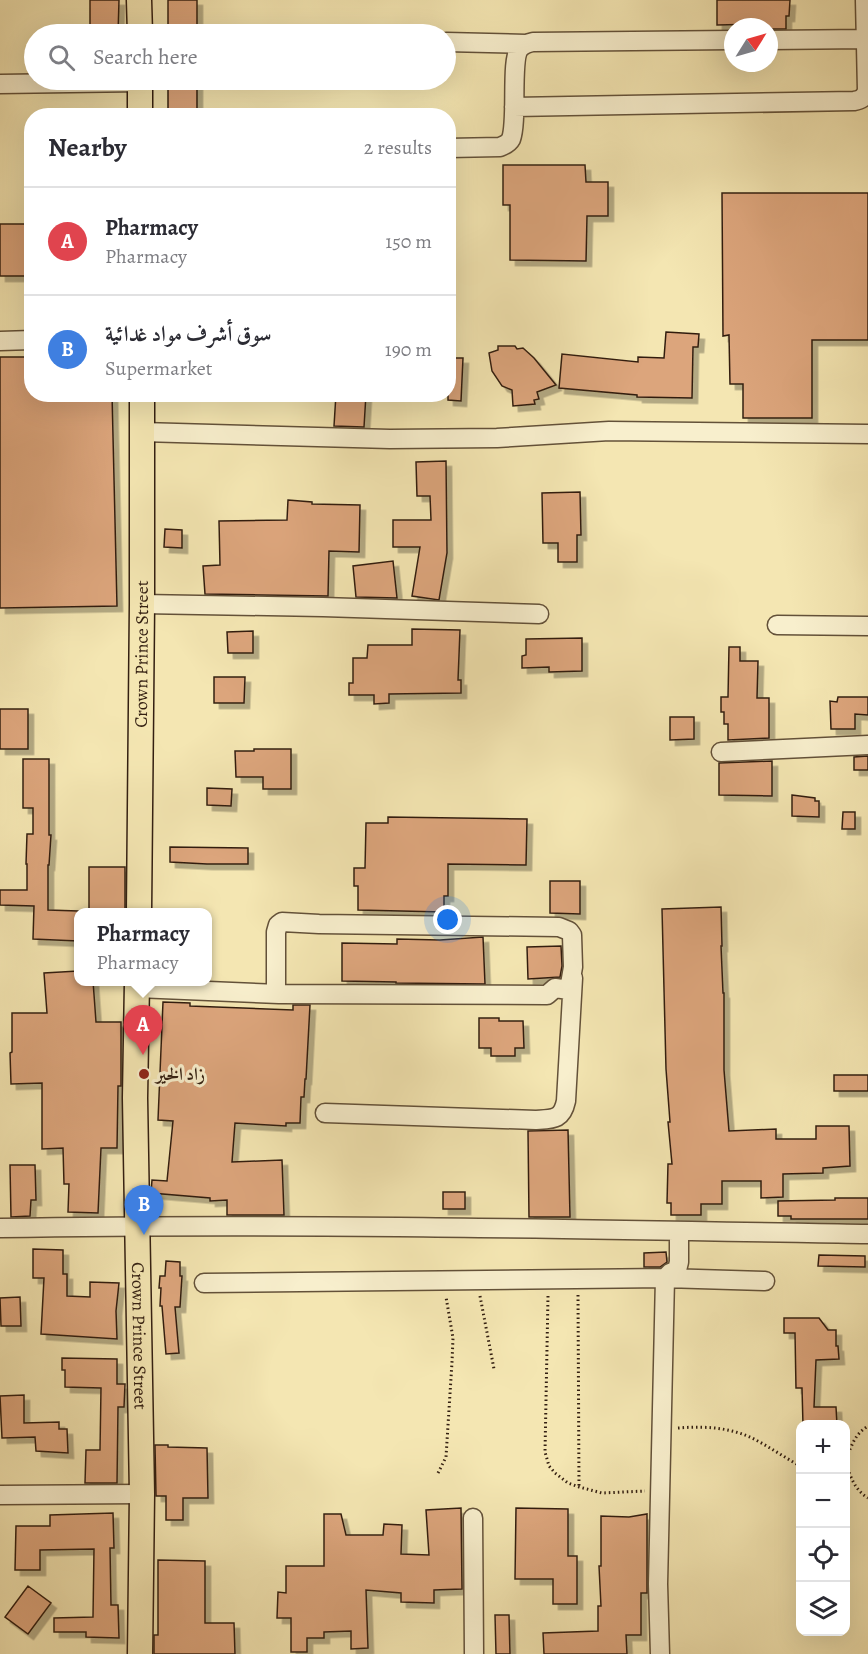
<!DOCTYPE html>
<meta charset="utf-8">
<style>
:root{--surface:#fff;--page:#f2f2f3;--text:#2b2b33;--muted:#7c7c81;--line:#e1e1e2;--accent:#ea580c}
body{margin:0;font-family:Alegreya,Amiri,serif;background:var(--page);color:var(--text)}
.controls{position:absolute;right:18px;bottom:18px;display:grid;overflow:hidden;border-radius:12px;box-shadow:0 6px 24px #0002}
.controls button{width:54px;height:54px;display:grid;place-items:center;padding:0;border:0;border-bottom:2px solid var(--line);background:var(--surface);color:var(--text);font:30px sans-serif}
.compass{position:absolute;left:724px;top:18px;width:54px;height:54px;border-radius:50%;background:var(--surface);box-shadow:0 6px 24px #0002;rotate:53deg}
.you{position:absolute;left:448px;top:920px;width:21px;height:21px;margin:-15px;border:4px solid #fff;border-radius:50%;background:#1a73e8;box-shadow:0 0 0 9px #1a73e833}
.badge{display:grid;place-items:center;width:39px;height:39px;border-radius:50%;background:var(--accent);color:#fff;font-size:20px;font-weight:700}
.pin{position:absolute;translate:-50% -50px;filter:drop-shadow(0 2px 3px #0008)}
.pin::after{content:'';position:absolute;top:32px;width:21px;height:18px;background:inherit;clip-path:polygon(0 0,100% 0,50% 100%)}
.popup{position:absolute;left:74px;top:908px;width:138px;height:78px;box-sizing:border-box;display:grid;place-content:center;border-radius:12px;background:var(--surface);filter:drop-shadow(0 2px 4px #0005);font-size:20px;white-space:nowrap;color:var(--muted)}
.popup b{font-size:22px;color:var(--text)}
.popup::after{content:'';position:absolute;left:50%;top:100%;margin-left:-12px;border:12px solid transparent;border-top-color:var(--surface)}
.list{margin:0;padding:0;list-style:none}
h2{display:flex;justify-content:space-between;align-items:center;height:78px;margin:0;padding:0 24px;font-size:26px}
h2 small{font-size:20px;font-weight:400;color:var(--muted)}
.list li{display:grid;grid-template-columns:39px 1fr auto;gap:18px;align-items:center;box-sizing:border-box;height:108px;padding:0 24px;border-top:2px solid var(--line)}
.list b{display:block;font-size:22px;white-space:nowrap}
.list p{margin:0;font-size:20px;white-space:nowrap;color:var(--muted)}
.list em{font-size:20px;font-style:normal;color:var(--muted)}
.icon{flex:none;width:33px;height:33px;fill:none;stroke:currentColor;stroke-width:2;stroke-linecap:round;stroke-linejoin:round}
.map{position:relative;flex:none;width:868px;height:1654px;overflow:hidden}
.search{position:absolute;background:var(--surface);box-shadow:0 6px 24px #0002;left:24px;top:24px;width:432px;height:66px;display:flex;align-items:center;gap:15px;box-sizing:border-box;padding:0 21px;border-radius:33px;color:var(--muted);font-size:22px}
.panel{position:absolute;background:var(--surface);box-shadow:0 6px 24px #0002;left:24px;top:108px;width:432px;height:294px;border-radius:24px}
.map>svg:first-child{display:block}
</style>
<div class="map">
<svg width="868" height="1654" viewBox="0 0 868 1654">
<defs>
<filter id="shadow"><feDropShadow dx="5.5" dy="5.5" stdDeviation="0" flood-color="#0004"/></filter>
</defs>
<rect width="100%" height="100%" fill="#f4e6b2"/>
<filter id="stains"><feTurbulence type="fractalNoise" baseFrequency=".00333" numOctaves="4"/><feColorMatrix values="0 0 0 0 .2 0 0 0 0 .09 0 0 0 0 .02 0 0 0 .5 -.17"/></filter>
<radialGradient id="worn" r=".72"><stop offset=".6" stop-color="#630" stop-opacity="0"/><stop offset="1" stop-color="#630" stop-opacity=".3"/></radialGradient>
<path fill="#dca57c" stroke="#331f11" stroke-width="1.5" filter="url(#shadow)" d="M90,0H119L118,34H90Z
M168,0H197V34H168Z
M717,0H790L789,16H786V29H769V27H760V24L717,25Z
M168,80H197V116H168Z
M503,165H585L586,182H608V216H587L586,261L510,260V205H503Z
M722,193H868V340H812V418H743V384H730L729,335L723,336Z
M0,224H32V276H0Z
M666,332L699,334L698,347H693L692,398L637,397V395L559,388L562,354L638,362V357L664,358Z
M498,346H515L517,349L523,348L534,358L556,385L537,392L539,399L534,400L535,404L513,406L512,390L502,386L492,371L489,353L498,350Z
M0,357H32V394H112L117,606L0,608Z
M448,358H463L461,401L448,400Z
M336,394H366L364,427L334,426Z
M446,461L447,553L439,600L412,596L420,547H393V520H431L430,496H417L416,462Z
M580,492L581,535H577V562H558V543H543L542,493Z
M288,500L312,502V504L360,505L359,552L329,551L328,596L205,594L203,566L220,565L219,521L287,520Z
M165,529L182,530V548L164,547Z
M393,561L397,598L356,597L353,566Z
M412,629L460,630L458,680H461V693L389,694V703L374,704V695H349V683H353V658H367L368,645H412Z
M253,631V653H228L227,632Z
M582,638V671L549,672V667L522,668V656L526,655V639Z
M729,647H740V661H758L757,698H769V738L728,740V724H724V712H721V697H728Z
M214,677H245L244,703H214Z
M838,697H868V715L855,714V729H831L830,701L837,702Z
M0,709H28V749H0Z
M670,717H694V739L670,740Z
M254,749H291V789H263V777H236L235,751H254Z
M868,756V770H854V757Z
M23,759H49V835H51L49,865H48V910L78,911V941L33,939L34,906L0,905V890H27V864H26L27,834H33V808H23Z
M772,761V796L719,795V763Z
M207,788L232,789L231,806L207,805Z
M792,795L815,798V801H819V817L792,816Z
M843,812H855V829H842Z
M388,817L527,819L526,865L448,864V896H444V912L358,910V886H354V868H365L366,823H388Z
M170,847L248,848V864H207L170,862Z
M89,867H125V912H89Z
M550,881H580V914L550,913Z
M721,907L722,946H721L723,993H724V1070L729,1131L776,1129V1139H816V1126H849L850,1166L823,1168V1173L783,1174V1197L761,1198V1181H722V1204H701V1215H671V1203H667L668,1164H672L668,1122H670L666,1069L662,909Z
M483,937L485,984L396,983V982L342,981V943L397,944V939L440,940Z
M561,946L562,966L560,977L528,979L527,947Z
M78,971V981H93L96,1022H121V1086H118L117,1148H101L98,1213L68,1212L69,1184H64L63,1148L42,1149V1083L11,1084L10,1053L12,1052V1013H47L44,973Z
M163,1002L190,1003V1006L293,1010V1005H310L306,1079H305L304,1097H301L300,1123H286V1126L235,1123L232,1162L282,1160L284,1215H227V1200L210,1201V1198L151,1193L152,1180L167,1181L173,1121L158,1120Z
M479,1018H499V1021H523L524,1048H515V1056H491V1048H479Z
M834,1075H868V1091H834Z
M568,1130L570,1217H529L528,1131Z
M10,1165H35L36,1200H31L30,1216L11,1217Z
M443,1192H465V1209H443Z
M835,1198H868V1219H791V1216H778V1201L835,1200Z
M33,1249L63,1250V1274H67V1296L90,1297V1282L119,1283L116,1311L117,1339L41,1334L44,1278H33Z
M666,1252L667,1262L660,1267H644V1253Z
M819,1255L865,1256V1267L818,1266Z
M166,1261L180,1262V1276H182L180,1307H175L179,1353L166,1354L162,1306H160L161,1288H159L160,1276H165Z
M20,1297L21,1326H1L0,1298Z
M784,1318H819L828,1330H836V1346H838L839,1359L816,1360L814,1407H836L837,1425H803L802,1388H796L795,1333H784Z
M62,1358L117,1359V1384H125L124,1407H118L117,1483H85L86,1450H100L101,1388L65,1387V1370H62Z
M24,1395V1423L59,1422V1429H67L68,1453L36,1451L35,1437L2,1438L0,1396Z
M155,1445H168V1447L207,1448L208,1498H183V1520H166V1496H156Z
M461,1508L462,1589L434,1590V1603L401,1602V1593L366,1590L368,1648L351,1649V1631L324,1632V1638H307V1652H291V1618H277L278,1592L286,1593V1566H324V1514H341L346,1535H383L384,1524L402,1525L401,1554L429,1555L426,1510Z
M516,1508L568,1509V1556H577V1604H553V1579H515Z
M113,1513L114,1548H110L111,1605H118L119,1638L86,1637V1632H54V1618L93,1617L94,1549L40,1550V1570H15L16,1526H50V1515Z
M647,1514V1593H641V1635H626L627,1654H544L543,1633L598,1631V1606H601L599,1566H601V1516L629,1517Z
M158,1560L205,1561V1623H234L235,1654H154V1635H158Z
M28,1586L51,1603L28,1634L5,1617Z
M495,1615H509L510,1654H496Z"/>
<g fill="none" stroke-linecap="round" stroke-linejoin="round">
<g stroke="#635139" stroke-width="21">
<path id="minor" d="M769,40L865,39
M446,42L526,44
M0,84L140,82
M514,107L854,101C861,100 864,98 867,91L865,0
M448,148L500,147C505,145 509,143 511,139C518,120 510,59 520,48C523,45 528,43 533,42L733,40
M0,341L32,340
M142,432L390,439L497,438L609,431L868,434
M142,604L323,607L539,614
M777,625L868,626
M721,752L868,745
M137,988L279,994L547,995L555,988L569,990L573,967L572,935L569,931L559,927L319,924L282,922L278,925L276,932V993
M325,1113L536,1120C553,1119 562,1120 566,1101L573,978
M0,1228C289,1223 579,1229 868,1234
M204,1283L665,1278L765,1281
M0,1495L142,1494
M473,1518L474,1654
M660,1654L658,1584L665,1278L670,1273L677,1270L679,1262V1231"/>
</g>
<g stroke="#331f11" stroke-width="27">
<g id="major">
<path d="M139,0L140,34"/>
<path d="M140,116V80"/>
<path id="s1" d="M139,912L142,604V394"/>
<path id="s2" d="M137,982L135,1098L142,1494L140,1654"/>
</g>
</g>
<path stroke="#331f11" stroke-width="3" stroke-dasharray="1.5 3" stroke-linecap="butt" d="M578,1295L579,1487
M480,1296L494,1369
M548,1296L545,1452L549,1466L555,1473L568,1483L579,1487L602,1493L645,1491
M678,1428C704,1426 728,1427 752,1438C768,1446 784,1457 800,1466
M846,1458C853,1444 854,1435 868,1426
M846,1464C851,1478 855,1490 868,1498
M438,1473L446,1457L452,1362L453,1338L446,1297"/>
<use href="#minor" stroke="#f8efcd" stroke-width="18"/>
<use href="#major" stroke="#f4e6b2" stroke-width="24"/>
</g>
<circle fill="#8f2418" stroke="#f8efcd" stroke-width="2" cx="144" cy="1074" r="6"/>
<g text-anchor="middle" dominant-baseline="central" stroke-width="6" stroke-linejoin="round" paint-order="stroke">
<g font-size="18" fill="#331f11" stroke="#f8efcd">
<text stroke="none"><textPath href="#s1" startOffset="258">Crown Prince Street</textPath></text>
<text stroke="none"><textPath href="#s2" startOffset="354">Crown Prince Street</textPath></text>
</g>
<g font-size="18" font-weight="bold" fill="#331f11" stroke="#f8efcd" text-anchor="start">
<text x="156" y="1074">زاد الخير</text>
</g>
</g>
<rect width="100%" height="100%" filter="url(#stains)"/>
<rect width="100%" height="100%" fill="url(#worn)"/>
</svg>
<div class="controls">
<button>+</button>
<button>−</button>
<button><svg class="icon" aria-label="locate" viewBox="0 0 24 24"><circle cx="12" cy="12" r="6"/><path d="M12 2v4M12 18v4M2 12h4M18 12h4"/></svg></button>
<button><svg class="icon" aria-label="layers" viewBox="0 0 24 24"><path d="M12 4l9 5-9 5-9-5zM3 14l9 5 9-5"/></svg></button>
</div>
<svg class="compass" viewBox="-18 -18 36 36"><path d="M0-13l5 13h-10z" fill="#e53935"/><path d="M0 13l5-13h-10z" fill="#7c7c81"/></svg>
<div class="you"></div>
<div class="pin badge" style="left:143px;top:1055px;background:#e0444e">A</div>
<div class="popup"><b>Pharmacy</b>Pharmacy</div>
<div class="pin badge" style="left:144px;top:1235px;background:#3f7fe0">B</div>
<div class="search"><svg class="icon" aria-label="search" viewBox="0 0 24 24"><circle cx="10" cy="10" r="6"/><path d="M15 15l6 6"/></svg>Search here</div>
<section class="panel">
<h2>Nearby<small>2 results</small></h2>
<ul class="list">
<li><span class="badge" style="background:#e0444e">A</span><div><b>Pharmacy</b><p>Pharmacy</p></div><em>150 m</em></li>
<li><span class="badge" style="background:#3f7fe0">B</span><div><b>سوق أشرف مواد غدائية</b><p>Supermarket</p></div><em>190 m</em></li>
</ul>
</section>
</div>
